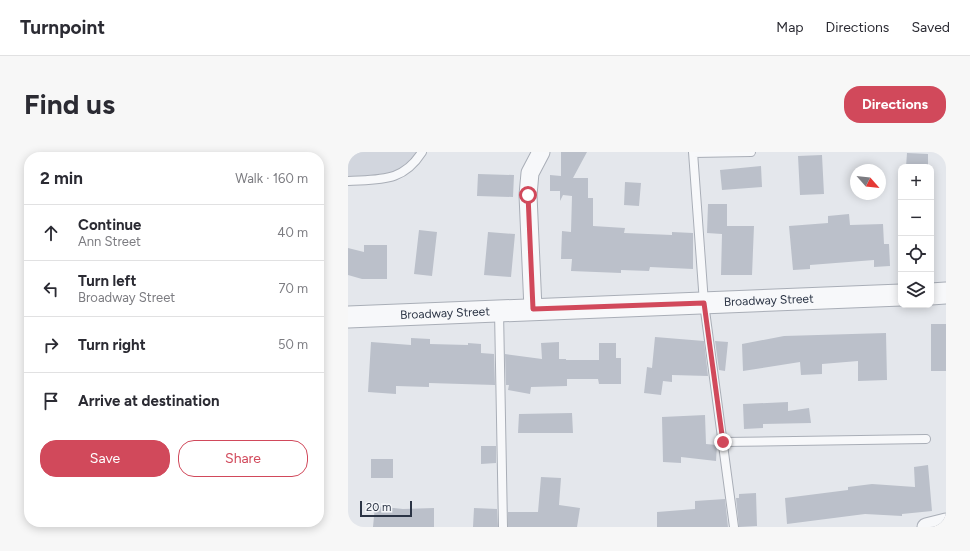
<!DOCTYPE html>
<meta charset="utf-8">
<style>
:root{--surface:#fff;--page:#f7f7f7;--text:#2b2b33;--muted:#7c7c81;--line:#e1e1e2;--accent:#d1495b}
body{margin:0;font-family:Figtree,sans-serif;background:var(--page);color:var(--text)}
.controls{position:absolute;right:12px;top:12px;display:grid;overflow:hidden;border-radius:8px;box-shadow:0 2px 10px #0003}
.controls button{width:36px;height:36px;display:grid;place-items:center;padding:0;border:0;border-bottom:1px solid var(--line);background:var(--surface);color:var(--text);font:20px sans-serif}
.compass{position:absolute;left:502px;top:12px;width:36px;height:36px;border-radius:50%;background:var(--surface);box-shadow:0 2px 10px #0003;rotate:117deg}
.scale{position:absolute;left:12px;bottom:10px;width:52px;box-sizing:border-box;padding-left:4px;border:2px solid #2b3445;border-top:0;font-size:11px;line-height:14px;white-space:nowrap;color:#2b3445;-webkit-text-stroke:3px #f4f6f9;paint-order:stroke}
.stop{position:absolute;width:12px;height:12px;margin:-9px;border:3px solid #d1495b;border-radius:50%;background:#fff}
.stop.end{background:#d1495b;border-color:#fff;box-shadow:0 1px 4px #0008}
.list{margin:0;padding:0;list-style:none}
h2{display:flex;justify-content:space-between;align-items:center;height:52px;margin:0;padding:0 16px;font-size:17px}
h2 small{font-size:13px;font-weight:400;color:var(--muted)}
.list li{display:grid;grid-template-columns:26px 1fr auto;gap:12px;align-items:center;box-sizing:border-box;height:56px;padding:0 16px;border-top:1px solid var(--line)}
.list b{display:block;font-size:15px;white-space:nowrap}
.list p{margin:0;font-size:13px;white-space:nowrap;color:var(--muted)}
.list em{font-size:13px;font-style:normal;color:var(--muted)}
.actions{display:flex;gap:8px;padding:12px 16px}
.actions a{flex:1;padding:9px 0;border:1px solid var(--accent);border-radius:16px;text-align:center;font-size:14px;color:var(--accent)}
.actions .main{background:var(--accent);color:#fff}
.icon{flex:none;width:22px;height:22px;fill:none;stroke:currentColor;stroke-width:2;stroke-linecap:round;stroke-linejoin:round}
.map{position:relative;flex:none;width:598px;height:375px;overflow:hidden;border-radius:16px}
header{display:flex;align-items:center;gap:24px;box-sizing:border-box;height:56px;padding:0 20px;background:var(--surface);border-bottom:1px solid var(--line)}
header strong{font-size:19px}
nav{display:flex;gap:22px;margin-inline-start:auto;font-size:14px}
.intro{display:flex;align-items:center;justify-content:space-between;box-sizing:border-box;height:96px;padding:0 24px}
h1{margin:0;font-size:28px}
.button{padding:10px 18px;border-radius:16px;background:var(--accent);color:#fff;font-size:14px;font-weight:700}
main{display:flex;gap:24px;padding:0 24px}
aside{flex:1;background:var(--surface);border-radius:16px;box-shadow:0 2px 10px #0003}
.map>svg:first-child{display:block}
</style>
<header>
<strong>Turnpoint</strong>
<nav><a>Map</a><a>Directions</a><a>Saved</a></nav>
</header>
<div class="intro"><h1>Find us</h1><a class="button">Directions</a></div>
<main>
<aside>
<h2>2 min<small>Walk · 160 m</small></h2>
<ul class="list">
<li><svg class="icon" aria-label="ahead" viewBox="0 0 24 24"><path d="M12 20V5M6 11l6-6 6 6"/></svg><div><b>Continue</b><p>Ann Street</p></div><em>40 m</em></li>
<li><svg class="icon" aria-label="left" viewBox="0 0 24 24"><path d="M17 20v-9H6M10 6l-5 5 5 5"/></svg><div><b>Turn left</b><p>Broadway Street</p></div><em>70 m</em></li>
<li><svg class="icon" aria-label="right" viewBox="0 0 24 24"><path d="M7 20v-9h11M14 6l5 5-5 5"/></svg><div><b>Turn right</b></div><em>50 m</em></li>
<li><svg class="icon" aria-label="arrive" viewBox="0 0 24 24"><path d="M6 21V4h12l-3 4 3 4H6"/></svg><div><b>Arrive at destination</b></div></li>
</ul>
<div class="actions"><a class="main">Save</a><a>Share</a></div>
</aside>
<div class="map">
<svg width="598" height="375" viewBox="0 0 598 375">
<rect width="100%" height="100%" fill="#e4e7ec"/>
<path fill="#d2d6de" d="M0,0H74L53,22L0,29Z"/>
<path fill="#bbc0ca" d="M213,0H239L225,26H240V46H245V74L277,76L276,81L324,83V80L345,81V117L302,115L301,119L273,118V121L223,119L224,107H213L214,79L223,80L224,44L215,43L212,49V39H202V23L213,24Z
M559,1L580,2V15H558Z
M474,3L476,42L452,43L450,4Z
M413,14L414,35L374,38L372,18Z
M130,22L166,23L165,45L129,44Z
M277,30L293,31L291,54L276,53Z
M360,52H379V74H406L404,123H373L374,82L359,81Z
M501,62L502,73L535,72L536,92H541L542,114L526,115V108L462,113V117L445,118L441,74L480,71V64Z
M71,78L89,80L84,124L66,122Z
M140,80L167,82L163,125L136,123Z
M16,93H39V127H14L0,123V96L16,100Z
M583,172H598V219H583Z
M538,181L539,228L510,229V209L474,212V222L453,223L452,210L395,219L394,192L436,184Z
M307,185L356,189L360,224L324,223V230L315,229L313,243L296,241L299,215L304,216Z
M63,186L82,187V192L120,193V191L133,192V201L146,202L147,233L81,231V235L48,234V242L20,240L23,190L63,193Z
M367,189L380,190L377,219L371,218Z
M211,190V207H218V208H251V191H268V206H273V232H251L250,227H219V234L183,235L182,242L160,238L161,233H158L157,202L194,207L193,191Z
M440,250V259L461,256L463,271L415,272V276L396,277L395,252Z
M224,261L225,281H170L171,262Z
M357,263L358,292L369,293L368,309L333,305V311L315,310L314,265Z
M133,294H148V311L133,312Z
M23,307H45V326H23Z
M580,313L584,359L554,362V364L517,362L439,372L437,346L500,338V335L524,332L567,335L566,315Z
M193,325L213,326L211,353L232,356L229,375H160V360H190Z
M408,341L409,374L391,375L388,346H391V342Z
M377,347L380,375H309V360L347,357V349Z
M27,354L55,357L86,356V375H25Z
M126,356L149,357L150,375H125Z"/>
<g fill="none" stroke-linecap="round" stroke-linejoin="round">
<g stroke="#a9aeb7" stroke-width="10">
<path id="service" d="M345,0L356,151L386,375
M345,1L403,0
M0,29C33,27 55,30 74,0
M151,159L155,375
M375,290L578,287"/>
</g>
<g stroke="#a9aeb7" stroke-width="19">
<path id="minor" d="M185,157L180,43L182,21L193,0
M578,375L598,370"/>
</g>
<g stroke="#a9aeb7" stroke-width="23">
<g id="tertiary">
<path d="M583,142L598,141"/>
<path id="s1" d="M0,165L553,143"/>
</g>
</g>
<use href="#service" stroke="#f7f8fa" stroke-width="8"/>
<use href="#minor" stroke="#f7f8fa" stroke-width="17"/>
<use href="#tertiary" stroke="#f7f8fa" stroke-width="21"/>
</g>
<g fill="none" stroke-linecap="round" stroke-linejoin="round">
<path stroke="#d1495b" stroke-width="5" d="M180,43L185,157L356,151L375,290"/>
</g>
<g text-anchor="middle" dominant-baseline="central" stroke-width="3" stroke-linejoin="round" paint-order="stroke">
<g font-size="12" fill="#2b3445" stroke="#f4f6f9">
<text stroke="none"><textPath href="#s1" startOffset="421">Broadway Street</textPath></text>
<text stroke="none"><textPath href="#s1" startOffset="97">Broadway Street</textPath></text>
</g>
</g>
</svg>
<div class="controls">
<button>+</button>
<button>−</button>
<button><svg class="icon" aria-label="locate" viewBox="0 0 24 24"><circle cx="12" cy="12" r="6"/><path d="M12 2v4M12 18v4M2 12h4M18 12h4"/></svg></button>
<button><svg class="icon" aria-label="layers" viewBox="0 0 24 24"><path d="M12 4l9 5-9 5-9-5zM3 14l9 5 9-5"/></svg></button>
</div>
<svg class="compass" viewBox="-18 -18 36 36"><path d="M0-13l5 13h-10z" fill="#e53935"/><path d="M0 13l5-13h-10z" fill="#7c7c81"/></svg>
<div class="scale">20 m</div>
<div class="stop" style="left:180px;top:43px"></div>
<div class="stop end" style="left:375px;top:290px"></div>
</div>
</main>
